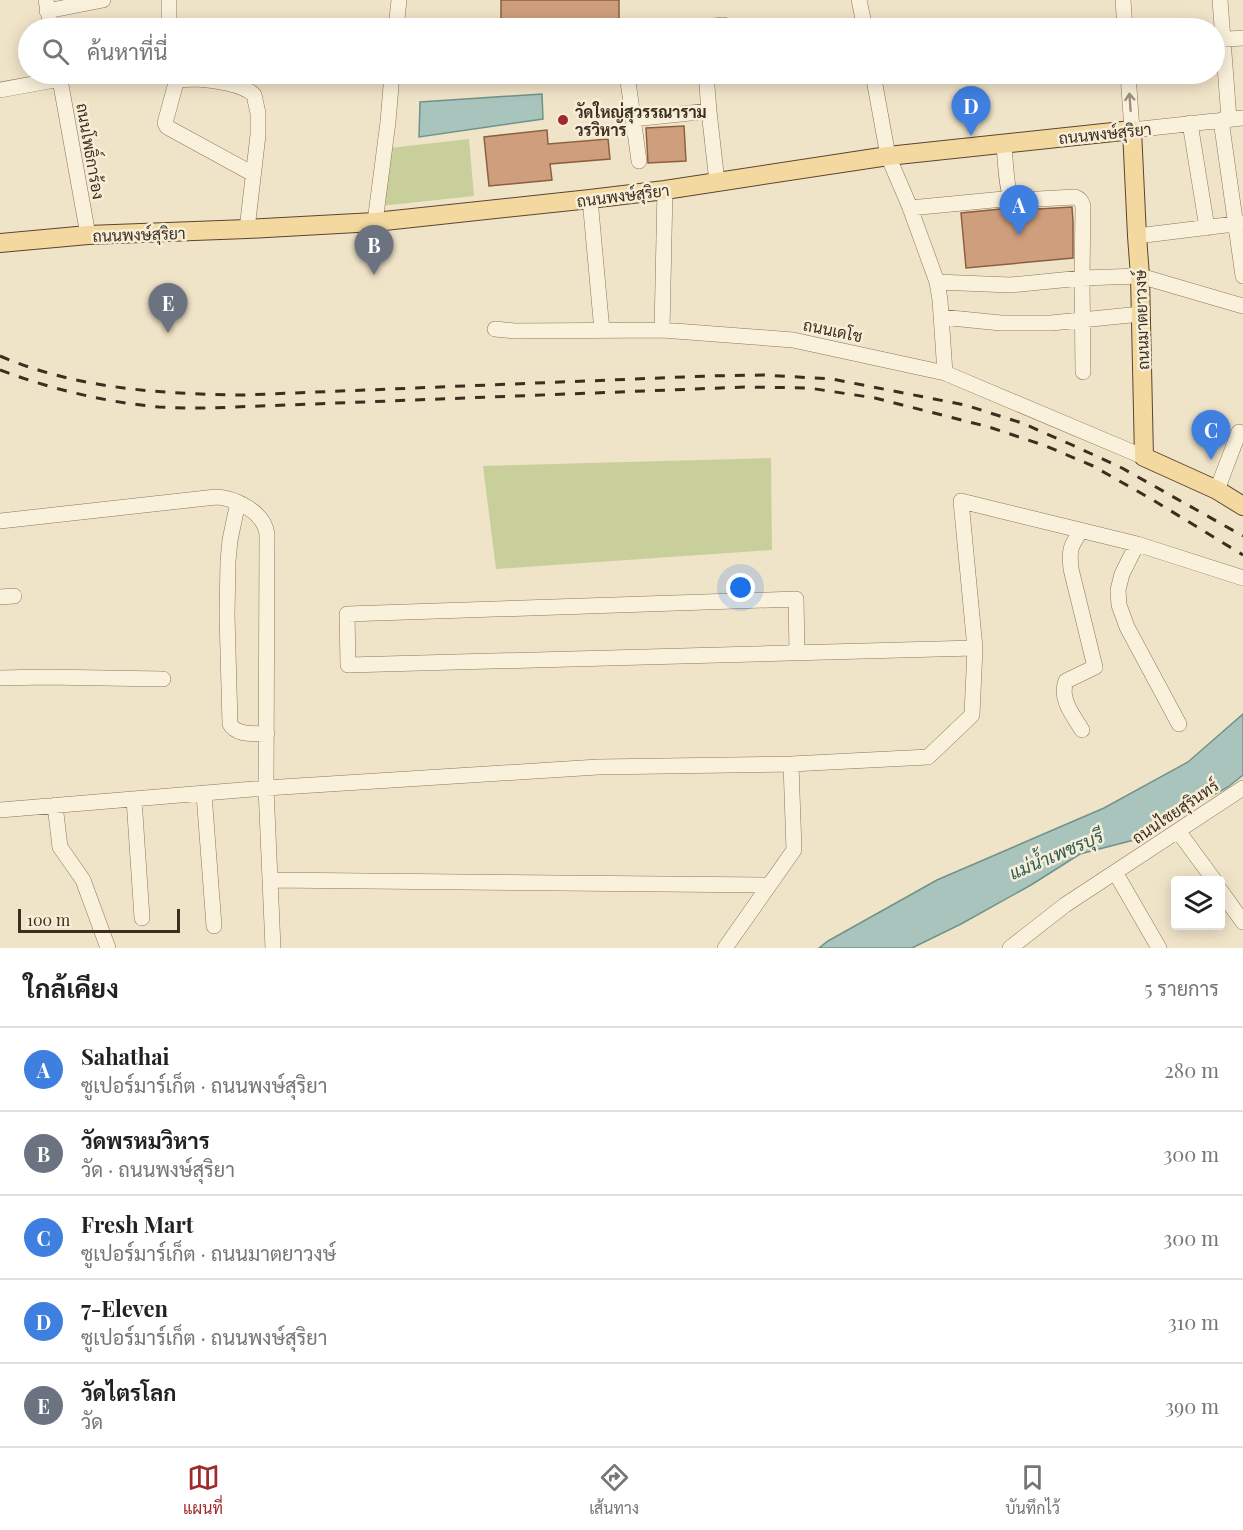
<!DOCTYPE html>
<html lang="th">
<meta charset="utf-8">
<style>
:root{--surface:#fff;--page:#f2f2f2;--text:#222;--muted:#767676;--line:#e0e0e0;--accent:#9e2a2b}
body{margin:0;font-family:"Playfair Display",Sarabun,serif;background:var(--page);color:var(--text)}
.controls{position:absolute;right:18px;bottom:18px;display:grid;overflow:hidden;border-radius:6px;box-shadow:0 3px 15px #0003}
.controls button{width:54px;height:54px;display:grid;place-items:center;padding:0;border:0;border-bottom:2px solid var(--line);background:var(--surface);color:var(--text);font:30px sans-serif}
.scale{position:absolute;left:18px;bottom:15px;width:162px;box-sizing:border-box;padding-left:6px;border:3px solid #3d2e20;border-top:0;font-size:16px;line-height:21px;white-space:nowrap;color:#3d2e20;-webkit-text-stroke:4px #f7eed8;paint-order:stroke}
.you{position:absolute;left:741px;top:588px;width:21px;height:21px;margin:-15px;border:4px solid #fff;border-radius:50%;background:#1a73e8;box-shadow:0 0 0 9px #1a73e833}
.badge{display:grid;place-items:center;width:39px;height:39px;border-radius:50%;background:var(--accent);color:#fff;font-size:20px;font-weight:700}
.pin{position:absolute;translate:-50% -50px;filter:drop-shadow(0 2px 3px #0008)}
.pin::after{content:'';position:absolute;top:32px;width:21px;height:18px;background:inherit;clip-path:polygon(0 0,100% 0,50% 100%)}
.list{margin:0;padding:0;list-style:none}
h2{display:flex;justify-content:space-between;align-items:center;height:78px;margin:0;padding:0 24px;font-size:26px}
h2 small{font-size:20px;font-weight:400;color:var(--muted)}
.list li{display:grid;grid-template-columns:39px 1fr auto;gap:18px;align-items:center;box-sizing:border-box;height:84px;padding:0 24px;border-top:2px solid var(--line)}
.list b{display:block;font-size:22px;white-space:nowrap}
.list p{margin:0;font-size:20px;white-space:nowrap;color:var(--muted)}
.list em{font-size:20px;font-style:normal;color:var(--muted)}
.icon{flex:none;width:33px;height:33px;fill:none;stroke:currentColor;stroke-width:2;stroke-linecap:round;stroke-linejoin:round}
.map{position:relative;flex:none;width:1243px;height:948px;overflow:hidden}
.search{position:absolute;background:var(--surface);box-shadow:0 3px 15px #0003;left:18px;right:18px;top:18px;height:66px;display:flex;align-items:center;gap:15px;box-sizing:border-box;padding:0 21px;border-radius:33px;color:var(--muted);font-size:22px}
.sheet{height:498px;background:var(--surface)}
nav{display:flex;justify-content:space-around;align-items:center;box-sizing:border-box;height:84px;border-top:2px solid var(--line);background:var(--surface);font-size:16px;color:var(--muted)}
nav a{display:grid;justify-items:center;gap:3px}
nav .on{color:var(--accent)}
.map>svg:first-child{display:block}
</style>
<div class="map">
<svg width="1243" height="948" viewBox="0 0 1243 948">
<rect width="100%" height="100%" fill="#f0e4c8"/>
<path fill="#c9cf9b" d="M469,139L474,196L381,206L389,148Z
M771,458L772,550L496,569L483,466Z"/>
<path fill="#a9c4bc" stroke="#6f938a" stroke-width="1.5" d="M542,94L543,119L419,137L420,102Z
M1243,714V775L1228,787L1134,840L1080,854L1031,885L961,924L912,948H819L828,941L937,880L1104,808L1188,762Z"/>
<path fill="#cf9f7d" stroke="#8d5f41" stroke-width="1.5" d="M501,0H619V28H501Z
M684,126L686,161L648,163L646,128Z
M547,130L548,144L608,139L610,159L550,164L552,180L489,186L484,137Z
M1072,207L1073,222V258L966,268L961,213L1011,208L1021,210Z"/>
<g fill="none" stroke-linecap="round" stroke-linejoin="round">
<g stroke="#8d765c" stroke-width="16">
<path id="minor" d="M46,0L51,28
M859,0L865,28
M1123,0L1125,28
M1220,0L1229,119
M47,11L103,0
M169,28V0
M396,28L399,0
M692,28L724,25
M1214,40L1243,38
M59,74L88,235
M173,74L177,79C184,80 191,79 197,79C213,80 243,84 254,95L258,113V135L247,229
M627,74L639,161
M706,74L709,111L717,182
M873,74L888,156L909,205L937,282L940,300L945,373
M1128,74L1132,130L1243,118
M177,79L165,123L167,127L253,174
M0,90L60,79
M633,119L709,111
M1221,120L1243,276
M1190,123L1207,228
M1004,144C1005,155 1006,188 1011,196C1014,200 1016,199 1020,200L1075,197C1080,199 1081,200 1083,206L1082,278L1083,372
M590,199L602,331
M910,208L1014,198
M375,222L388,122L392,74
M1137,236L1243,223
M937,282L1010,285L1082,278L1140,276L1243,306
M941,317L1001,323H1051L1141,314
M495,329L515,331L662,330L793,340L945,373L1144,457
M662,330L665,190
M1217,490L1239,432
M238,502L230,540L228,561L227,615L230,724C237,736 254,733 267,734
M0,521L216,497C236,498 264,512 267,534L266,788L273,948
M1081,531C1070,546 1069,551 1071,569L1095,667L1066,681C1059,699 1073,715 1082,730
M1137,544L1122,574L1118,590L1119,605L1127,627L1179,724
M0,597L14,596
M797,652L796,599L347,614L348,665L975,648
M0,678L46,677L163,679
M204,794L214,926
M134,799L142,918
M55,805L60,847L83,880L108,948
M0,810L266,788L598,767L791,764L928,757L972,715L975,648L961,501L1137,544L1243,578
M1178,831L1214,880
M1115,872L1159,948
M270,880L769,885
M1220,890L1243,922
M725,948L794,850L791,764
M1010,948L1065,905L1243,788"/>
</g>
<g stroke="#5b4430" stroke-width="20">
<path id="major" d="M0,243L88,235L247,229L375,222L590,199L665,190L888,156L1132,130L1137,236L1140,276L1144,457L1217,490L1243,506"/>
</g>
<use href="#minor" stroke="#faf1dc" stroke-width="15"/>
<use href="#major" stroke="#f3d9a0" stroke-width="18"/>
<path stroke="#3d2e20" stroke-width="3" stroke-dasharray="10 10" stroke-linecap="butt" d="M0,356C77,389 162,394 244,395L708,376L763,375L832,379L965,405L1022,423L1070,444L1122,468L1243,536
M0,370C51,389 104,402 159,407C176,408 193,408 210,408L746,387L809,388L875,398L989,427L1046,446L1093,466L1153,500L1243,555"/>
</g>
<defs><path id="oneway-shaft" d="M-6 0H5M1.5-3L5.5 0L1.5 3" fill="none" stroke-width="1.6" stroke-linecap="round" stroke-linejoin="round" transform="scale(1.5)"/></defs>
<use stroke="#9c907e" href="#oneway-shaft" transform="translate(1130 102) rotate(-94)"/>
<circle fill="#9e2a2b" stroke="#f7eed8" stroke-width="2" cx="563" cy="120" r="6"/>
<g text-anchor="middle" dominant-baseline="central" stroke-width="5" stroke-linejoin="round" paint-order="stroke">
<g font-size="16" font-weight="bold" fill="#3d2e20" stroke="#f7eed8" text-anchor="start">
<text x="575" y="111">วัดใหญ่สุวรรณาราม<tspan x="575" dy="18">วรวิหาร</tspan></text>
</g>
<g font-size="16" fill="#3d2e20" stroke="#f7eed8">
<text transform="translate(1105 133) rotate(-6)">ถนนพงษ์สุริยา</text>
<text transform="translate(91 151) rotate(80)">ถนนโพธิ์การ้อง</text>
<text transform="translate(623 195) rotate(-7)">ถนนพงษ์สุริยา</text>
<text transform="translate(139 234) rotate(-2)">ถนนพงษ์สุริยา</text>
<text transform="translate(1141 320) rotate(-92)">ถนนมาตยาวงษ์</text>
<text transform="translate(833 330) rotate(12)">ถนนเดโช</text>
<text transform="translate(1175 811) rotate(-34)">ถนนไชยสุรินทร์</text>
</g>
<g font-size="18" font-style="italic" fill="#2f5d5a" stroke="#f7eed8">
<text transform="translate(1056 854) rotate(-23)">แม่น้ำเพชรบุรี</text>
</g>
</g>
</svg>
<div class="controls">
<button><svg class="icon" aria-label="layers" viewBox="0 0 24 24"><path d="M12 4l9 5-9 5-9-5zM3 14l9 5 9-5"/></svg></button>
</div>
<div class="scale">100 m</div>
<div class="you"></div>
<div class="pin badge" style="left:1019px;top:235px;background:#3f7fe0">A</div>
<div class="pin badge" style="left:374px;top:275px;background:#6b7280">B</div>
<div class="pin badge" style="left:1211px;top:460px;background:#3f7fe0">C</div>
<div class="pin badge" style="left:971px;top:136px;background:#3f7fe0">D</div>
<div class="pin badge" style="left:168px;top:333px;background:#6b7280">E</div>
<div class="search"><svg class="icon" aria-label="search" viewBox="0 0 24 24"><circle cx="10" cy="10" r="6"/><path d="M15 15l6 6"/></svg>ค้นหาที่นี่</div>
</div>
<section class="sheet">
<h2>ใกล้เคียง<small>5 รายการ</small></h2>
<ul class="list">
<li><span class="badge" style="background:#3f7fe0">A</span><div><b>Sahathai</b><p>ซูเปอร์มาร์เก็ต · ถนนพงษ์สุริยา</p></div><em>280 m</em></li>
<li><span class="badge" style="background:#6b7280">B</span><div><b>วัดพรหมวิหาร</b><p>วัด · ถนนพงษ์สุริยา</p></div><em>300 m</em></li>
<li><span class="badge" style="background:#3f7fe0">C</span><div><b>Fresh Mart</b><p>ซูเปอร์มาร์เก็ต · ถนนมาตยาวงษ์</p></div><em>300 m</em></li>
<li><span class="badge" style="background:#3f7fe0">D</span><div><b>7-Eleven</b><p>ซูเปอร์มาร์เก็ต · ถนนพงษ์สุริยา</p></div><em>310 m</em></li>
<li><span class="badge" style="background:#6b7280">E</span><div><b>วัดไตรโลก</b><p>วัด</p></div><em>390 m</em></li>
</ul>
</section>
<nav>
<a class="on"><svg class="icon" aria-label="map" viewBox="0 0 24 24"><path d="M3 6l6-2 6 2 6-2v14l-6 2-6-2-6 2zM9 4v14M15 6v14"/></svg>แผนที่</a>
<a><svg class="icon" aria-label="directions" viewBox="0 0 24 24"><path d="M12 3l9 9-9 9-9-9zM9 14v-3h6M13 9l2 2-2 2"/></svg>เส้นทาง</a>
<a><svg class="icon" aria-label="saved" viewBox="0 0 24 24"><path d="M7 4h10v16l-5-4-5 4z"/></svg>บันทึกไว้</a>
</nav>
